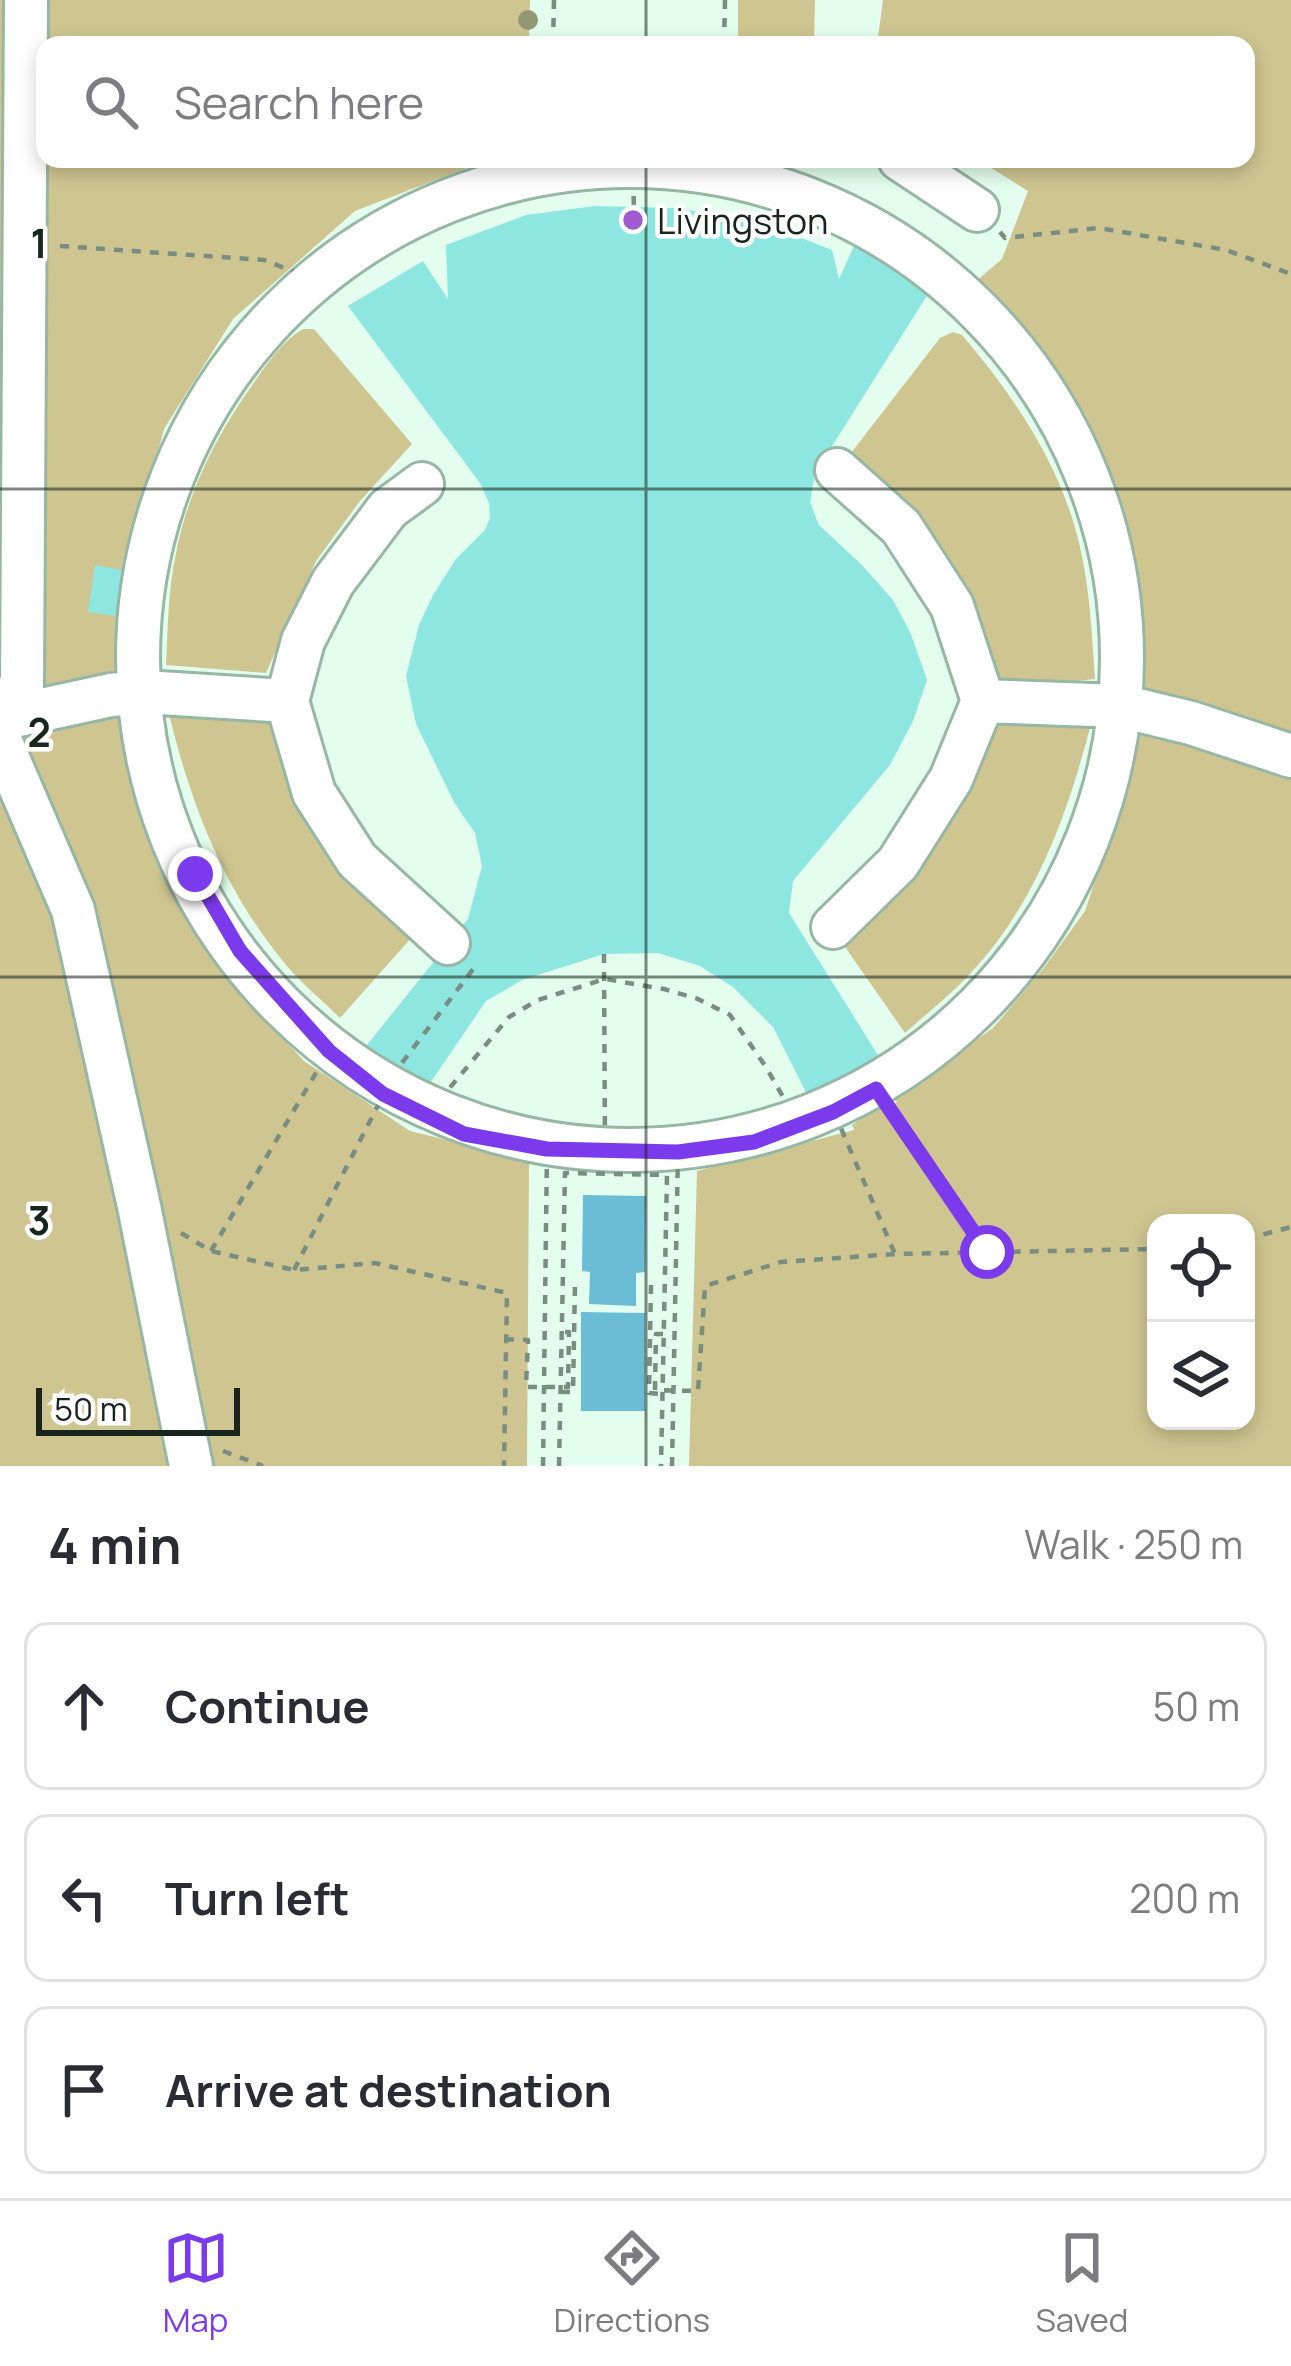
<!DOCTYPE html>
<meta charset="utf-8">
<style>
:root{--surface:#fff;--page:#f2f2f3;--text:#2b2b33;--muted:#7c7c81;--line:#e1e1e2;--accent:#7c3aed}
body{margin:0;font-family:Manrope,sans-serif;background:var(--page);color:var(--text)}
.controls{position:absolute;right:36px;bottom:36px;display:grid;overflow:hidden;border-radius:24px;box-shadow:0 6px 18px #0003}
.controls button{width:108px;height:108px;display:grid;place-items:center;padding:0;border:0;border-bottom:3px solid var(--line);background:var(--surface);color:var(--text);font:60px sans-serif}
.scale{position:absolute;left:36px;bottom:30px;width:204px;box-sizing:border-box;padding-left:12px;border:6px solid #18251d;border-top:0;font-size:33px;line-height:42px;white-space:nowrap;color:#18251d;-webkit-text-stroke:9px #fff;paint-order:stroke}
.stop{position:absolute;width:36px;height:36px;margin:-27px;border:9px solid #7c3aed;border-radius:50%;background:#fff}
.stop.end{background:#7c3aed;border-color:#fff;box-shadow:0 3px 12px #0008}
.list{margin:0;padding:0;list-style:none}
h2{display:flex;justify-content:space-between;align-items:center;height:156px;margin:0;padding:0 48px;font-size:51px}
h2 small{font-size:39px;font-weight:400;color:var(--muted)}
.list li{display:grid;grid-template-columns:78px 1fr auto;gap:36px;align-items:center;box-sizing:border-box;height:168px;margin:0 24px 24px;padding:0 24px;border:3px solid var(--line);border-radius:24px}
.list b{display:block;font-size:45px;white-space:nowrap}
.list em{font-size:39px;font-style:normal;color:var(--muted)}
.icon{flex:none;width:66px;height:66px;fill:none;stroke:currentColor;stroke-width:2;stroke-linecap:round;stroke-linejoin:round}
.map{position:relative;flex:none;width:1291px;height:1466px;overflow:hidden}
.search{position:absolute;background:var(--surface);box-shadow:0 6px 18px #0003;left:36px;right:36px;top:36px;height:132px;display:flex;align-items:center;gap:30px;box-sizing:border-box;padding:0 42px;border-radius:24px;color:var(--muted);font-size:45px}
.sheet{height:732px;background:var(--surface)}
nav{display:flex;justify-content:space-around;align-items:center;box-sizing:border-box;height:168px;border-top:3px solid var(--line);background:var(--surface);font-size:33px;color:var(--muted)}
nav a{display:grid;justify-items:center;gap:6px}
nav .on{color:var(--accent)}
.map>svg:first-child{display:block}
</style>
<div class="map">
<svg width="1291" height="1466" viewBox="0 0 1291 1466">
<rect width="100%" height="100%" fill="#e3feee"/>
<path fill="#cfc591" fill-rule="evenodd" d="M0,0H530L529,45H45V159H490L355,211L233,319L164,429L128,565L116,642L117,690L133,777L173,890L237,989L304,1061L410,1131L529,1160L527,1466H0Z
M738,0H815L814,45H738Z
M883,0H1291V1466H689L697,1171L854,1130L852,1125L880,1105L884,1110L897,1102L895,1098L993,1028L1043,969L1085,911L1133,768L1137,584L1115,508L1077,422L1024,346L969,287L1002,259L1028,191L977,159H1246V45H877ZM1156,1223H1246V1421H1156Z
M303,329H314L412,444L360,501L316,561L266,673L166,665C168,627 168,590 176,553C188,491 217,434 253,384C267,364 282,341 303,329Z
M953,332L962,335C1015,397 1062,467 1080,547C1090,590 1092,635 1095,679L1000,689L912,516L883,483L851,453L940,338Z
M269,706L413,936L340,1018C322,1000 302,984 286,965C223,889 191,805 168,710Z
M998,713L1090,728C1066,819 1034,907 968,976C948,997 926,1014 905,1033L843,944C883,904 924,866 953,816C972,784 984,748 998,713Z"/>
<path fill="#6abdd5" d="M583,1195L646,1196L645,1272L636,1273V1306L589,1304L590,1272L582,1271Z
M581,1312L645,1313V1411H581Z"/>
<path fill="#8de7e0" d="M595,206L673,208L755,220L832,250L839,279L855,244L930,291L815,473L810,502L819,525L862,565L893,600L911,634L927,680L913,721L890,765L793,881L789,913L881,1060L811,1102L773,1027L733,987L700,966L658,953L604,954L522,980L486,1001L424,1092L363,1050L468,919L482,866L475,833L455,804L416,724L406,676L419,625L433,595L456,559L485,530L490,518L489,503L480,483L348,306L423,261L448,299L446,245L526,215Z
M95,565L122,570L115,616L88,612Z"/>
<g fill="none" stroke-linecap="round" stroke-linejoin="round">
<g stroke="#96b7a3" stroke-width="48">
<path id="minor" d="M900,159L977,210
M138 658a492 492 0 1 1 984 0a492 492 0 1 1-984 0Z
M422,484L388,509L333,582L303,641L287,701L314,793L357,860L448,943
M983,701L1121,706L1191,723L1291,756
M0,710L22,685L26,0
M0,719L111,695L144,692L287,701
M0,740L73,910L139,1206L191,1466
M833,927L898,863L951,779L983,701L952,606L901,527L837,470"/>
</g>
<path stroke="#798d81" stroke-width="4.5" stroke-dasharray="9 9" stroke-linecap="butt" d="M553,45L554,0
M724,45L725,0
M558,159L559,166
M725,159V166
M632,160L634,207
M1000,232L1005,238L1099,228L1226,250L1291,274
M60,246L264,260L315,280
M604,954L605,1152
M876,1089L987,1252
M834,1112L895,1254
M427,1115L509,1017L538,1000L605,979L664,989L698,999L730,1015L766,1067L799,1125
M181,1233L211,1251L294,1270L375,1263L507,1293L504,1466
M1246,1239L1291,1227
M211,1251L329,1051
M294,1270L395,1072L477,964
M651,1285L649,1393L661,1394
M663,1334H656L655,1390L698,1391L705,1286L781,1262L895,1254L1156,1249
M505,1339L528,1340L526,1387H568L569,1332H562
M561,1392H573L575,1284
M223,1451L263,1466
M543,1466L547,1149
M559,1466L565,1173L667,1175L661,1466
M672,1466L678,1152"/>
<use href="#minor" stroke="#fff" stroke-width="42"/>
</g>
<circle fill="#929874" cx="528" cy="20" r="10"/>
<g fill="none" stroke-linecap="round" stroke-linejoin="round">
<path stroke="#7c3aed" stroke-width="15" d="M195,874L240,951L329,1051L383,1094L464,1134L547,1149L678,1152L754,1142L833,1112L876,1089L987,1252"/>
</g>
<path fill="none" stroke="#18251d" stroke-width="3" stroke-opacity="0.55" d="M646,0V45M646,159V1466M0,489H1291M0,977H1291"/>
<circle fill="#9f5bcf" stroke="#fff" stroke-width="4.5" cx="633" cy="220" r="12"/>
<g text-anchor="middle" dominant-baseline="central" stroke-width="9" stroke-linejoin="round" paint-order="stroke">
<g font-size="36" fill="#18251d" stroke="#fff" text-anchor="start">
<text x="657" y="220">Livingston</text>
</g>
</g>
<g font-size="39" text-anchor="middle" font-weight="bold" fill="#18251d" stroke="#fff" stroke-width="9" stroke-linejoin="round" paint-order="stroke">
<text x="39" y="258">1</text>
<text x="39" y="747">2</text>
<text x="39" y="1235">3</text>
</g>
</svg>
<div class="controls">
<button><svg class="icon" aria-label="locate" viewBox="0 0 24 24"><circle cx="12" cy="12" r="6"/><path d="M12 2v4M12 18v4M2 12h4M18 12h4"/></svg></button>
<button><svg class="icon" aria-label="layers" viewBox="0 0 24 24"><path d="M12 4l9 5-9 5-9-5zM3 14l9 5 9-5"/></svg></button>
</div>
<div class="scale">50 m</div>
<div class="stop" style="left:987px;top:1252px"></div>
<div class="stop end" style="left:195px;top:874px"></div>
<div class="search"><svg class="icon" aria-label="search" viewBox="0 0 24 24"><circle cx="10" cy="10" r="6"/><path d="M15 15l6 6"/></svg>Search here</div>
</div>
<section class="sheet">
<h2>4 min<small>Walk · 250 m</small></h2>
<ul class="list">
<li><svg class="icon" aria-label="ahead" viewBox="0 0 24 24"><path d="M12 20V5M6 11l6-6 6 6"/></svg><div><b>Continue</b></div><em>50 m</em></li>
<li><svg class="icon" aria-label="left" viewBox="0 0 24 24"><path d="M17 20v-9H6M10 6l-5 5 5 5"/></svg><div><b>Turn left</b></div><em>200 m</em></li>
<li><svg class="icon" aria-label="arrive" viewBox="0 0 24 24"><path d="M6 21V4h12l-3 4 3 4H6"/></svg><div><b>Arrive at destination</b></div></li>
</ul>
</section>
<nav>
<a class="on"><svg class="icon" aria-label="map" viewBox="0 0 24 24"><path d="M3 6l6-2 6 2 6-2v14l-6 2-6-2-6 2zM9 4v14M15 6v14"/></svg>Map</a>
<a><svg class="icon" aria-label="directions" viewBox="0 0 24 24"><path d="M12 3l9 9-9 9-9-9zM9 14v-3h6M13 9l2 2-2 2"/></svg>Directions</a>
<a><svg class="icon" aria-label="saved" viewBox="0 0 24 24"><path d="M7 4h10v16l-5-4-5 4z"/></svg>Saved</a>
</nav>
